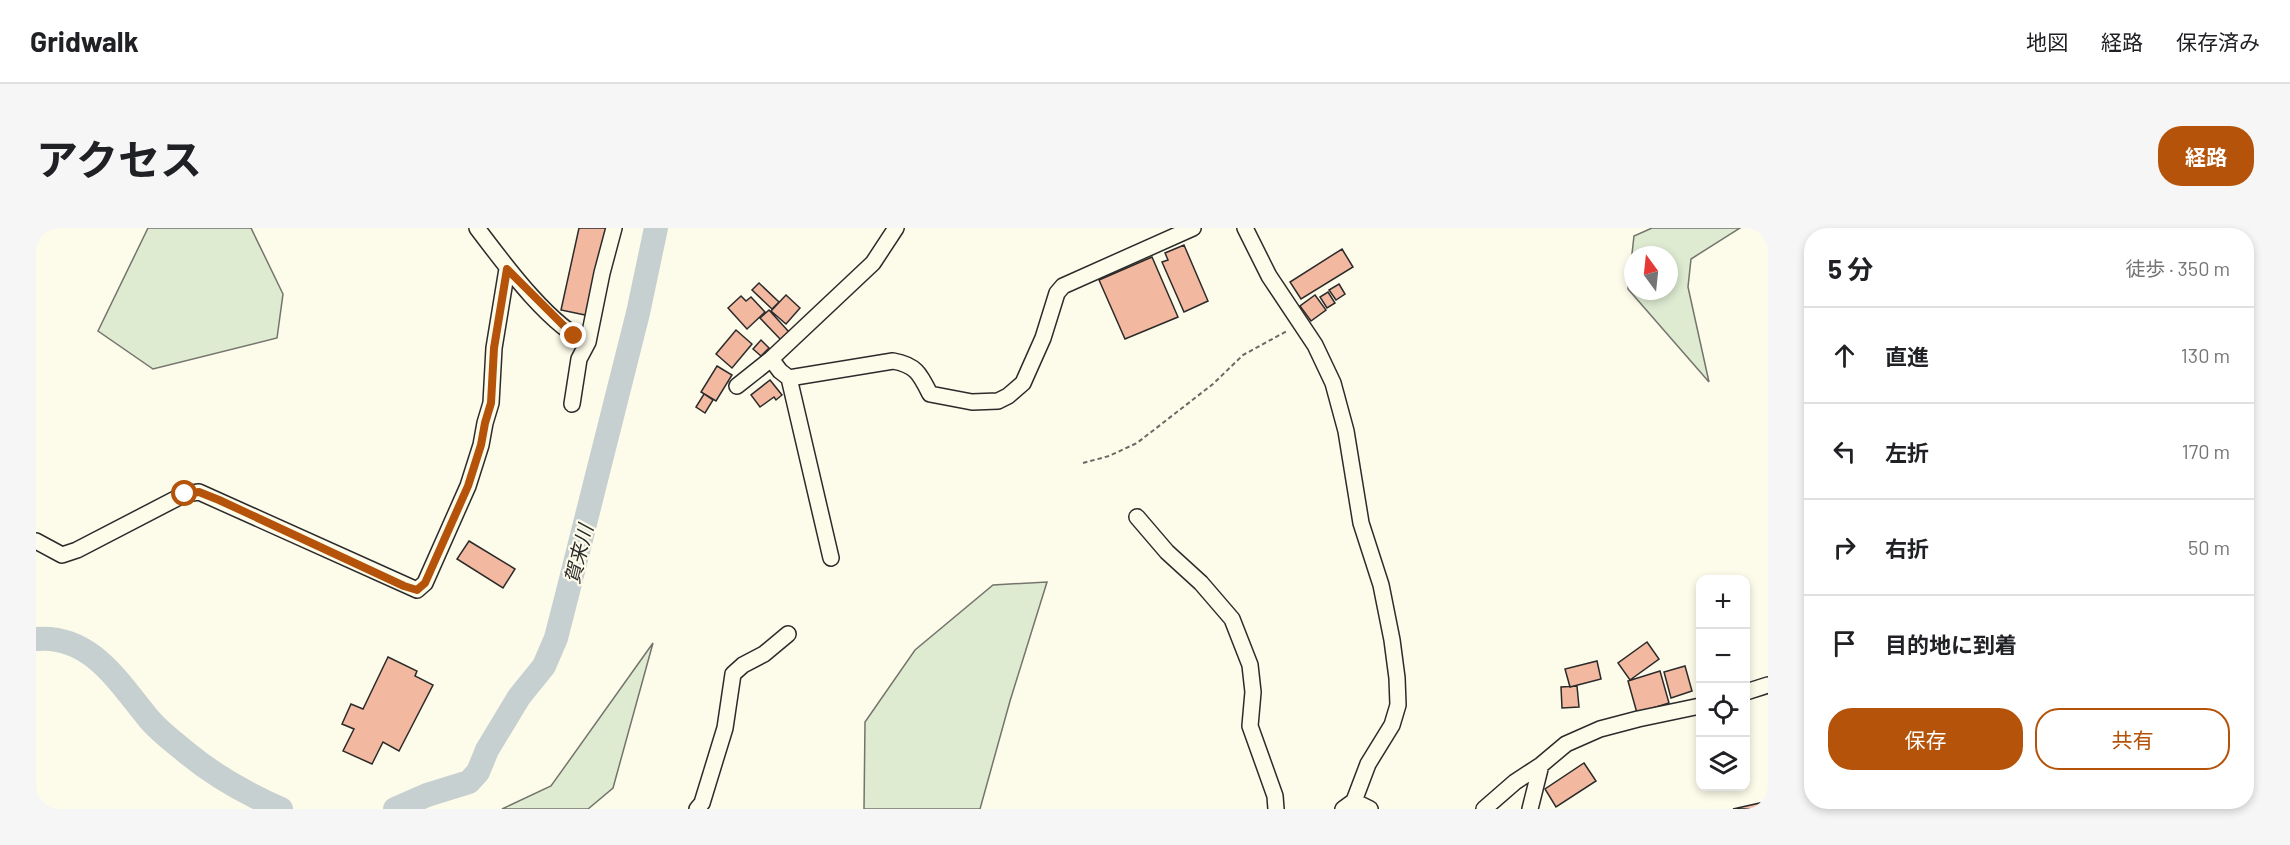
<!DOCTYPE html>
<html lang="ja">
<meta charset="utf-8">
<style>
:root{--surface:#fff;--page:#f6f6f6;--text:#202124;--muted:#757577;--line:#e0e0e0;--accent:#b45309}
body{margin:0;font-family:Barlow,"Noto Sans JP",sans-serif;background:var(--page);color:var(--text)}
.controls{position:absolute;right:18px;bottom:18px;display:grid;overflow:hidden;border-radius:12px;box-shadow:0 3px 9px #0003}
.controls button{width:54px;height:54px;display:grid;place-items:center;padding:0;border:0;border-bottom:2px solid var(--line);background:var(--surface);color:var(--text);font:30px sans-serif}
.compass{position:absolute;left:1588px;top:18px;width:54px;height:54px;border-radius:50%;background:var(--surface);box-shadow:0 3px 9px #0003;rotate:345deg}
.stop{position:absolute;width:18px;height:18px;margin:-14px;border:4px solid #b45309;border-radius:50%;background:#fff}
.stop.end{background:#b45309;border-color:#fff;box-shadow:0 2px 6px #0008}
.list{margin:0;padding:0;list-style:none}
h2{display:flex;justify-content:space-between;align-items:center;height:78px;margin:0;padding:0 24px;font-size:26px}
h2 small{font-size:20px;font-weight:400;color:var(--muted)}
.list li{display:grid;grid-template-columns:39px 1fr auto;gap:18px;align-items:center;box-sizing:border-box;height:96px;padding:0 24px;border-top:2px solid var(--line)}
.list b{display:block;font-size:22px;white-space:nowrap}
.list em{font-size:20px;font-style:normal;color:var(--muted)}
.actions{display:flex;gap:12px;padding:18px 24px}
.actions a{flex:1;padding:14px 0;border:2px solid var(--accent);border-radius:24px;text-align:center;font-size:21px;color:var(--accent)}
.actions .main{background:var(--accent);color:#fff}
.icon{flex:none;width:33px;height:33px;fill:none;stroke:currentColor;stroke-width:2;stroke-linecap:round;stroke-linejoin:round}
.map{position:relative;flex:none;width:1732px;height:581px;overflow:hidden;border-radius:24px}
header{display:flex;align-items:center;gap:36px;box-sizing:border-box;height:84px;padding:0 30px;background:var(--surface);border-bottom:2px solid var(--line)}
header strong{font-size:28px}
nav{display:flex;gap:33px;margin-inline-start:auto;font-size:21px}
.intro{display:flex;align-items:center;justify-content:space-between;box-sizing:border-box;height:144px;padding:0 36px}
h1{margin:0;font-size:42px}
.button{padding:15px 27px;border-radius:24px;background:var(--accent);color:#fff;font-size:21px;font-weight:700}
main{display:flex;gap:36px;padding:0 36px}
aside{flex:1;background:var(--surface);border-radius:24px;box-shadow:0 3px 9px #0003}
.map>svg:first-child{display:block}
</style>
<header>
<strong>Gridwalk</strong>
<nav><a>地図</a><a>経路</a><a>保存済み</a></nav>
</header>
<div class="intro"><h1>アクセス</h1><a class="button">経路</a></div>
<main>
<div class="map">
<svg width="1732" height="581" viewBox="0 0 1732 581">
<rect width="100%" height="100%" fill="#fdfbea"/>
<path fill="#deebd1" stroke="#74746e" stroke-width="1.5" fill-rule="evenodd" d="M112,0H215L247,66L241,110L117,141L62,103Z
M1616,0H1704L1655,31L1652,59L1673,154L1592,61L1598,8ZM1597,27H1633V63H1597Z
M1011,354L974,473L944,581H828L829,494L879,422L957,357Z
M617,415L577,560L552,581H466L515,558Z"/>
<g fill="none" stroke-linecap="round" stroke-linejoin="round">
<path stroke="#c7d0d0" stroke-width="24" d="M0,411C55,406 83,455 113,491C124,504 139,515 151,525C180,549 211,566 245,581
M359,581L391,567L433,554L442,544L451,522L483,469L508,438L520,410L531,367L602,85L620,0"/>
</g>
<path fill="#f2b8a0" stroke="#2b2b2b" stroke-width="1.5" d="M543,0H572L554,88L525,82Z
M1148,17L1172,73L1148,84L1126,34L1132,32L1129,25Z
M1306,21L1317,39L1265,71L1254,54Z
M1116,29L1142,89L1089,111L1063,52Z
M723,55L743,74L736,81L716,62Z
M1303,56L1309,66L1300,72L1293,62Z
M1292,64L1299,75L1291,80L1284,69Z
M750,67L764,80L750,96L735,83Z
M1279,67L1290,82L1275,93L1264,78Z
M705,68L710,73L715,69L729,84L711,101L692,80Z
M733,82L753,104L745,112L724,90Z
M700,102L716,116L696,140L680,126Z
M725,112L733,120L725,128L717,121Z
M681,138L696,147L680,173L665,164Z
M734,152L746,167L740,172L738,169L724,179L715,167Z
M668,166L677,172L669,185L660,179Z
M433,313L479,341L467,360L421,331Z
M1611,414L1623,431L1594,452L1582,435Z
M352,429L381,443L379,448L397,457L363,523L347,514L336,536L307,523L318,501L306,496L315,476L327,481Z
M1561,433L1565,451L1534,459L1529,441Z
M1649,438L1656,463L1635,470L1628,444Z
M1624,443L1633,475L1601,485L1592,453Z
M1541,458L1543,479L1526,480L1525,459Z
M1548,535L1560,553L1520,579L1509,561Z
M1724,575L1726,581H1697Z"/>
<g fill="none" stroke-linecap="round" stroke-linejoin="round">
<g stroke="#2b2b2b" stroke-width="18">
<path id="minor" d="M441,0C466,33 514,99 552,114
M1209,0L1233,48L1279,117L1297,155L1310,203L1325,295L1345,357L1356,412L1361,450L1362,477L1356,497L1332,536L1318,573L1307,581
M735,131L744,143L753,150L795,330
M753,150L857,133C880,137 884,146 894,166L936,174L962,173L972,168L987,155L1007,110L1021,65L1027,58L1157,0
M701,158L735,131L837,35L860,0
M536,176L543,131L552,114L566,45L578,0
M1101,289L1131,324L1165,355L1196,391L1214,437L1217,464L1214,498L1239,568L1240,581
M0,313L26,327L41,322L149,266L163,264L381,362L389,355L432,258L445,217L449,195L455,175L458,120L471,41
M1710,464L1732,457
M1318,573L1334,581
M661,581L666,575L689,500L697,446L707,437L728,426L752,406
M1448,581L1479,554L1505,537L1530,516L1564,501L1602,491L1664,478
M1494,581L1505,537"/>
</g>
<path stroke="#6a6964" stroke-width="2" stroke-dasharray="4.5 3" stroke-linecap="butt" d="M1047,235L1073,228L1101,215L1177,156L1207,127L1251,103"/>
<use href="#minor" stroke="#fdfbea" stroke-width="15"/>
</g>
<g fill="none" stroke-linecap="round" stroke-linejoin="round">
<path stroke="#b45309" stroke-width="8" d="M149,266L163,264L183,272L368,358L381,362L389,355L432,258L445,217L449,195L455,175L458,120L471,41L538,108"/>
</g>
<g text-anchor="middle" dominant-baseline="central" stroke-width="4.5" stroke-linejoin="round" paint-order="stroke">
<g font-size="20" font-style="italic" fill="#2b2b2b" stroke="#fdfbea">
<text transform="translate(542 326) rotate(-76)">賀来川</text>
</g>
</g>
</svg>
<div class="controls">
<button>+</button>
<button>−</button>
<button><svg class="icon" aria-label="locate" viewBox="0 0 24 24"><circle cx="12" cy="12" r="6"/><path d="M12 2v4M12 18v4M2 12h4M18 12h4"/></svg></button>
<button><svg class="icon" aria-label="layers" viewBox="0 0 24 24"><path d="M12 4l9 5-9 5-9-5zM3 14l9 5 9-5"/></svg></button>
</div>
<svg class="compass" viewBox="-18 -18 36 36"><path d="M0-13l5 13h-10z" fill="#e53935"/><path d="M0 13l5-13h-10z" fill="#757577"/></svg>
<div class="stop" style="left:149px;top:266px"></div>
<div class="stop end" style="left:538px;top:108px"></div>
</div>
<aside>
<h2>5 分<small>徒歩 · 350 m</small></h2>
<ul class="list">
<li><svg class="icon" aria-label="ahead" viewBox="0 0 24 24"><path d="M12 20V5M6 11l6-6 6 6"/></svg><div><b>直進</b></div><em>130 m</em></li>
<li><svg class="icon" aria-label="left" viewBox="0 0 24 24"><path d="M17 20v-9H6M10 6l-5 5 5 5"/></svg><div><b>左折</b></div><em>170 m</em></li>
<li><svg class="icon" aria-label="right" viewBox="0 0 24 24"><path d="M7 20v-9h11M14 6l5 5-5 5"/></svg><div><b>右折</b></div><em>50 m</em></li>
<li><svg class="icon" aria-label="arrive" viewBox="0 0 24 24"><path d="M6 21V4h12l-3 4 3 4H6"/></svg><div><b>目的地に到着</b></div></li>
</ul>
<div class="actions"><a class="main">保存</a><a>共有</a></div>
</aside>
</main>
